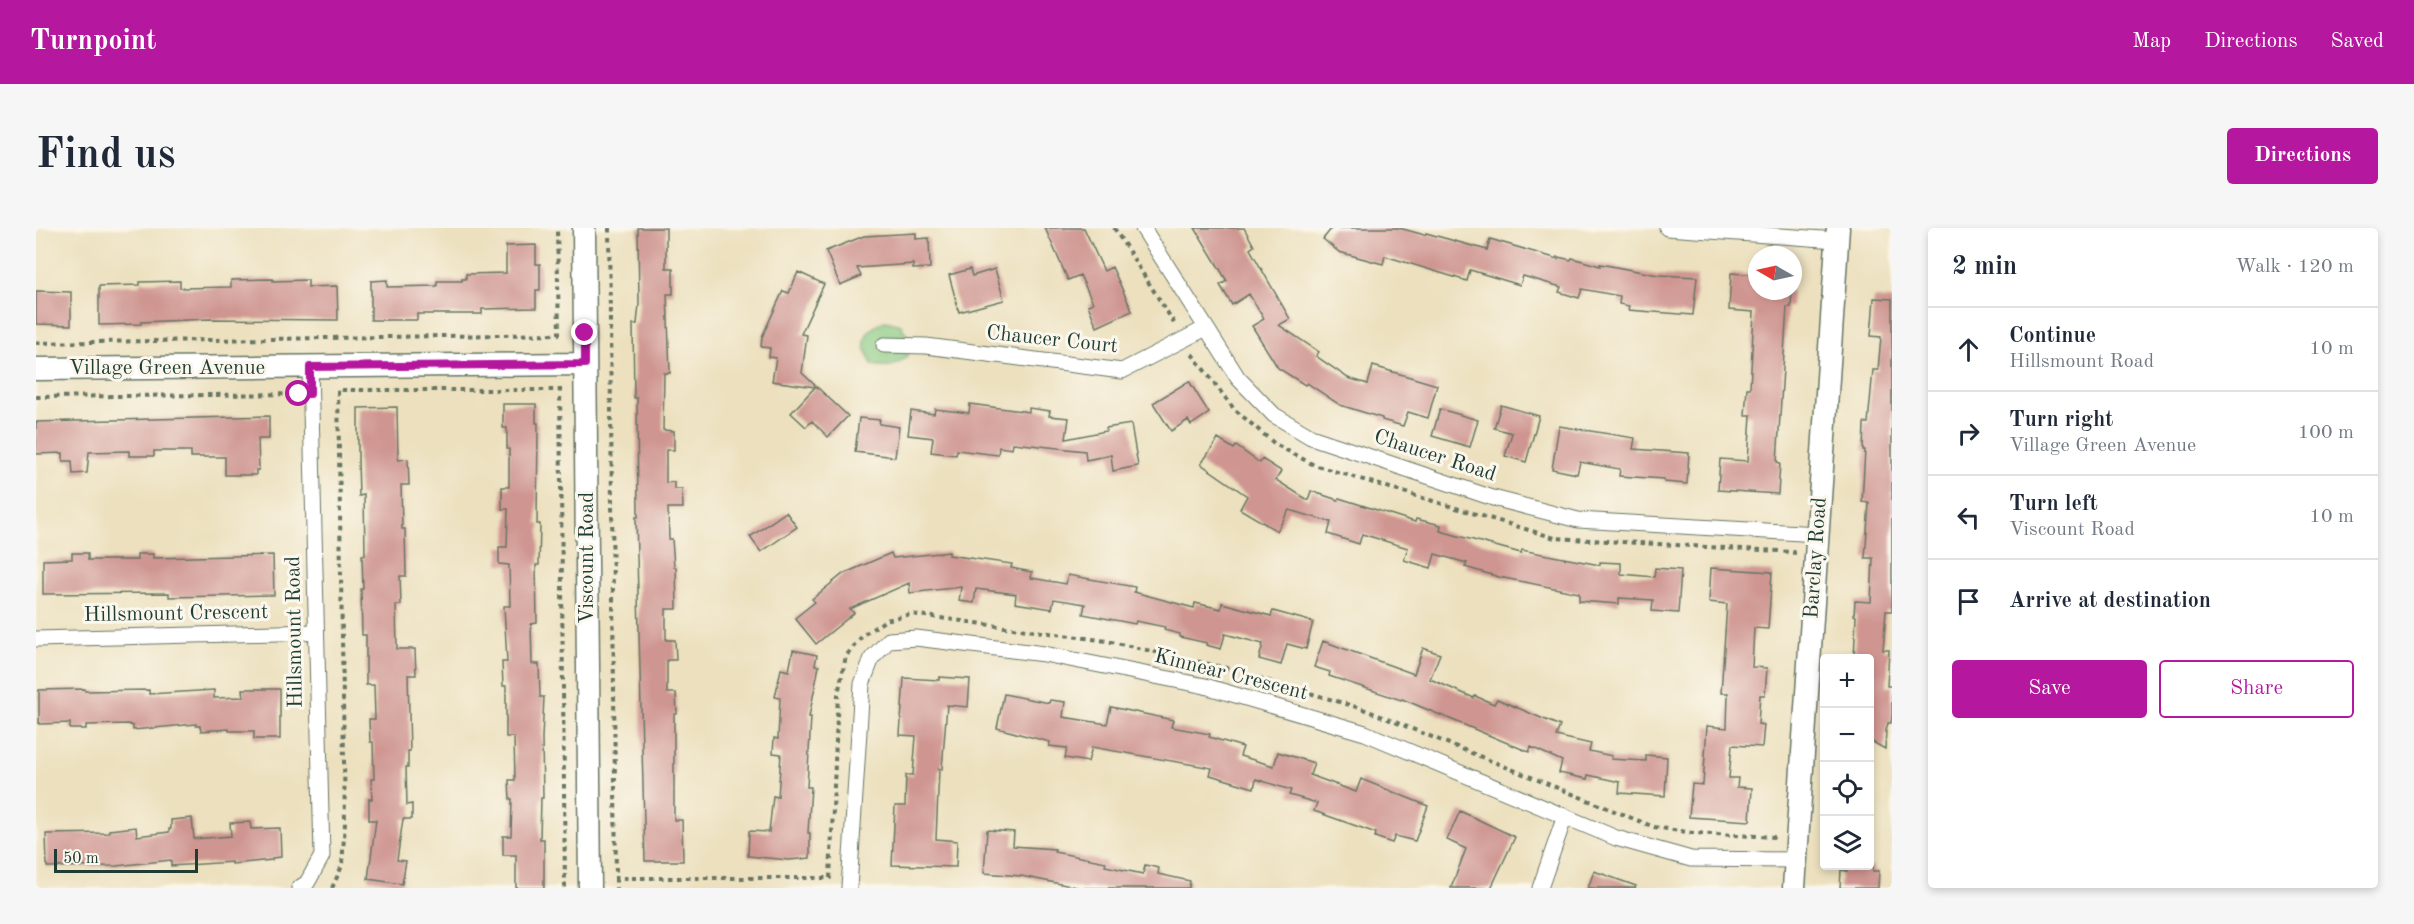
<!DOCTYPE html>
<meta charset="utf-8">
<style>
:root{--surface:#fff;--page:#f6f6f7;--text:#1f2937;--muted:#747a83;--line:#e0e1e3;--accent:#b5179e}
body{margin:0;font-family:"Old Standard TT",serif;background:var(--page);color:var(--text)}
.controls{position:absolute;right:18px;bottom:18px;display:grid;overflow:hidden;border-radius:6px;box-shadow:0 3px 9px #0003}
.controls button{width:54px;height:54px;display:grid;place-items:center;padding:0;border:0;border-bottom:2px solid var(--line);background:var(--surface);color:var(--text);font:30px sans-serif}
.compass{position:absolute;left:1712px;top:18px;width:54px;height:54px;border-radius:50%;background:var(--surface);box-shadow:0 3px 9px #0003;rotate:279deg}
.scale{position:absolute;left:18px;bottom:15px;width:144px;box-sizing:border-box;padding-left:6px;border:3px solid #1f3d34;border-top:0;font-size:16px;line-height:21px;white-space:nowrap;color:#1f3d34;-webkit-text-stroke:4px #fbf7ec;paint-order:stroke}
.stop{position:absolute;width:18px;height:18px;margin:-14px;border:4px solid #b5179e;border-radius:50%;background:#fff}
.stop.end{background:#b5179e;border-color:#fff;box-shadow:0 2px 6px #0008}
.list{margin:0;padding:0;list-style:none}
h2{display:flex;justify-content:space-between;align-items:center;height:78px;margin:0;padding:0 24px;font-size:26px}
h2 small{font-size:20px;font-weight:400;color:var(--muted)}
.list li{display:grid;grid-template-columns:39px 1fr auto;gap:18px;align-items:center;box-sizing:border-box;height:84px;padding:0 24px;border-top:2px solid var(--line)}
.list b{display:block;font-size:22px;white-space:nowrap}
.list p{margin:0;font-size:20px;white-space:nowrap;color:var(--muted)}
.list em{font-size:20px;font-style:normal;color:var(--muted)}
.actions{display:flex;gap:12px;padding:18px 24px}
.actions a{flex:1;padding:14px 0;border:2px solid var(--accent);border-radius:6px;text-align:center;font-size:21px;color:var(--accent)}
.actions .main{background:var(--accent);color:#fff}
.icon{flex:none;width:33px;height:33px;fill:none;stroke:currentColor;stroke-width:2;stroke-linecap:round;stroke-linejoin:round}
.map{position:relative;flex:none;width:1856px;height:660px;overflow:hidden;border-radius:6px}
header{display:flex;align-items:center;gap:36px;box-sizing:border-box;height:84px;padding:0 30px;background:var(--accent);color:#fff}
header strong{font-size:28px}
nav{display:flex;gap:33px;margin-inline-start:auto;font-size:21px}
.intro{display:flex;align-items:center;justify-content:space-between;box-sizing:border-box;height:144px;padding:0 36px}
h1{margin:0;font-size:42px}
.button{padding:15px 27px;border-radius:6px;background:var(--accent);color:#fff;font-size:21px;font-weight:700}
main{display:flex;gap:36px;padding:0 36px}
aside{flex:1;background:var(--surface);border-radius:6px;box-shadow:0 3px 9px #0003}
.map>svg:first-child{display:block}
</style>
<header>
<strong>Turnpoint</strong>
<nav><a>Map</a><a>Directions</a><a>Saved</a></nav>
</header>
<div class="intro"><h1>Find us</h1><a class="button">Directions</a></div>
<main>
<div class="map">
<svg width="1856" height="660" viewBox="0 0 1856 660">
<rect width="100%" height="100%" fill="#fbf7ec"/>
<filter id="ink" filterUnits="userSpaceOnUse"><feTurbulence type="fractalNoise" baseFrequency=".0167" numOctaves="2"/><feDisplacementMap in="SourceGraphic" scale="12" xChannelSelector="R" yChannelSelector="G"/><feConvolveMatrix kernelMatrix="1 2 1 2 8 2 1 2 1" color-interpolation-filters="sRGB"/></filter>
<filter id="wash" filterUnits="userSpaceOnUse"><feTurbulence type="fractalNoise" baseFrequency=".008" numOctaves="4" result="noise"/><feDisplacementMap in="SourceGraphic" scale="24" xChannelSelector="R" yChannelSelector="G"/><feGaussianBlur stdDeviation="1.35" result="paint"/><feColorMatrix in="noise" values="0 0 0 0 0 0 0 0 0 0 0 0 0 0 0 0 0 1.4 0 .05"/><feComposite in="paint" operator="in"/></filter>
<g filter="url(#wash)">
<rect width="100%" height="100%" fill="#ece0be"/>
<path fill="#87c880" stroke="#53825a" stroke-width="1.5" d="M849,93L865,97L872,110V127C861,139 852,140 837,137C824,116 825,104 849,93Z"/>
<g id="blocks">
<path fill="#cf9591" d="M602,0H630V40H637V66H631L634,145H628L627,202L638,203V222H630V255L638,254V261H646L647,280H632L633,311H636L638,339H640L641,381H630V412H639L640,432H631V465H640L641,486H638V592H646L647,633H609L600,289H602L601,170H598L597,96H601L603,76Z
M1009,0H1048L1068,43L1076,39L1096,83L1061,99L1052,77L1057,75L1044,47L1032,52Z
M1159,0H1208L1218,18L1214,21L1254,91L1243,97L1283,124L1280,128L1312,150L1332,156L1337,138L1401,157L1392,190L1372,184L1367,198L1346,192V190L1304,177L1271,155L1269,157L1242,140L1216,98L1228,91L1213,66L1196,77L1184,57L1191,53Z
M1296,0H1363L1389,7L1390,5L1451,22L1454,11L1522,31V29L1535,32L1536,30L1564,38V36L1622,47L1661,49L1657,87L1592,82L1593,78L1583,76L1584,68L1546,61L1543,70L1523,64L1525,59L1487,48L1484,57L1434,42L1431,53L1349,28L1347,36L1303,24L1287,11Z
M880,5V11L893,10L894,40L877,41V36L821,40L825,48L804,57L790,23L828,8Z
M500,17V36H504V62H500V80L446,81V86H381V92H335V53L351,52V59L401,58V53H426V51H430V46L470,45V18Z
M934,41L936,48L959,41L968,72L923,84L913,47Z
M762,44L788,56L765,106L771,107L766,145L812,188L792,209L776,193L770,199L755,185L779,159L736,153L740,130L733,129L734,120L725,119L726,109L747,63L753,65Z
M1695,45L1721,47V63H1756L1755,79H1751L1741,234L1744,235L1742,266L1682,262L1684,231L1712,233L1715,187H1709L1711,160H1714L1718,84L1693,82Z
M237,51V53L272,52V59L301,58L302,92L174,91L105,94V96L63,97V58L104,57V54L144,53V60L195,59V52Z
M0,63L35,64V97L0,96Z
M1838,70L1856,71V383H1850L1847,422H1853L1851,458H1856V487L1855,495H1852L1850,502L1849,521L1833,512V430H1818L1820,388L1818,387L1819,373L1835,374L1837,330H1829L1833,275L1826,274L1829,222H1827L1828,195H1832L1837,142H1842L1845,109L1835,108Z
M1153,153L1173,185L1155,197L1152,192L1135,203L1117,175Z
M467,176H500V195H502L501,296H504L503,337H500L501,395L495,396L496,436H503L504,469H508L506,510L507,570H505L504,611H508V660H480V627H467V608H475L476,571H474L473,552H479L478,509H470V458H467L466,434H471L468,378H474L473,337L463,336V319H471L472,281H466V259H473V221H471V200H467Z
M934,176L993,184V180L1014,183L1013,188L1033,190L1030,211L1070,203V200L1095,196L1102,238L1077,243L1075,227L1050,232L1049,223L977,215L976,221L963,219L962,227L921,222L920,227L895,224L897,210L872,207L875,183L898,186L899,181L933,185Z
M1465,177L1503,188L1490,234L1469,228L1476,205L1458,200Z
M361,179L362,232L372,231L373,257H365L366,301H369L370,348H364L365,377H360L361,421H379L380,447H372L374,523H372V539H370L371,577L376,576V591H367L361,632L370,633L366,656L332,651L340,592H333V571H336L335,551H338L337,514H334L333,491H339L338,457H330V407H326L325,361H327L326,327H329L328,267L323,268L322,232V180Z
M1404,181L1442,192L1434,219L1396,208Z
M233,188V211H222L223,242H220V247H189V229H155V223H118V228H93V223L53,224L51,245L37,246L36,233H27V225L0,226V194Z
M823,190L844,192L843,196L863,199L859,229L819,224Z
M1523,198L1599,210L1597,221L1653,225L1651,256L1628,254V251L1583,248L1584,241L1544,234L1541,246L1516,241Z
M1182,211L1198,221L1200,218L1224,235L1226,231L1245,243L1240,252L1272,272L1275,263L1302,272L1303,270L1379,294L1380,291L1405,297L1404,303L1485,325L1486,322L1564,337V334L1585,335V346L1618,349L1619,340L1645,342L1642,385L1616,383L1617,372L1583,370V376L1543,373V365L1463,349L1429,339L1431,335L1399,326L1395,340L1368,332L1372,320L1326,306L1323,316L1292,306L1295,294L1253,282L1241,303L1204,281L1211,268L1165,236Z
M750,284L761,299L725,324L714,309Z
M913,324V327L976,336L975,340L996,344L995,350L1030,356L1032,347L1099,359L1098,364L1158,380L1159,375L1185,381L1186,375L1235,388L1237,383L1277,394L1270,421L1251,416L1245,437L1223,431L1227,416L1189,406L1185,421L1170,417L1171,415L1144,409V406L1128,402L1129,399L1100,393L1099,396L1047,386L1049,376L1018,371L1016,381L979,375L980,366L940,361L938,375L923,373L925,359L874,365L873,355L814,381L818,385L780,416L759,390L779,374L776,371L807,346L855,325L857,330Z
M36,325H52V332H101V326H117V330L237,327L238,367L133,369V365L7,366V332L36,331Z
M1675,340L1736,344L1732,401L1718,400L1716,439L1731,440L1729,467H1724L1722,496L1728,497L1726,519L1696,517L1693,550H1702L1701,559L1716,560L1714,593L1653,589L1656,556L1667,557L1671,498L1691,500L1692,465H1685L1691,376L1673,374Z
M1287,413L1378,446L1387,420L1404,426L1394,451L1438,470L1439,468L1458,476L1461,471L1524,498L1520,508L1555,516L1553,523L1576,528L1575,531L1610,533V527L1631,529L1629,568L1583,565L1584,554L1552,547L1551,551L1523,545L1526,533L1495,519L1493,524L1366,471L1365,472L1293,448L1294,444L1278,439Z
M757,422L781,427L779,437L783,438L773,489H775L771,559H775L772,605H774V630L753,632L712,628L713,603L733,604L737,568L742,569L745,526L737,525L738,510L742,511L744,470L739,469L745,441L753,443Z
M903,449L934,451L932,479L911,477L906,541H903L900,611L921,613L920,639L856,637L859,578H869L870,547H877L880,508L864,507L868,450L903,452Z
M49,461V463L113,462V466L178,462V470L207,469L206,461H244V511H218V503H193V501L165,503L164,498H160V496L97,502V498L92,496L50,497V501H34V495L3,496V462Z
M968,466L1013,475L1014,472L1029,474L1027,489L1071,496L1075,479L1137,492L1135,499L1174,506L1173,509L1207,519L1204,528L1238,538L1242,524L1278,535L1274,547L1320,564L1325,551L1392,578L1379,613L1359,608L1356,615L1339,609L1340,605L1278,583L1281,575L1253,567L1255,562L1220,551L1218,560L1174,547L1176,540L1056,519L1052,534L1029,530L1031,520L1013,518L1014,514L961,500Z
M1424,583L1479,609L1455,660H1415L1430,621L1411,612Z
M156,590L158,611L195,608L194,595L214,594L215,601L244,600L245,629L236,630V632L196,636V634L135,638V632L80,638L11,639L10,606L73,605V602L100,599L101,608L133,604V601H135V592Z
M951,602L978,604L977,618L1019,621L1018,624L1070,634L1069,638L1107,646L1109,637L1123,640L1122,646L1154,653L1153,660H1045L985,648L948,645Z
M1811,638H1837V643H1843L1842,660H1804L1805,642L1811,643Z
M1558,643L1600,658L1599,660H1552Z"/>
</g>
</g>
<g filter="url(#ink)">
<use href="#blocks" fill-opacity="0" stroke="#677664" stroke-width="1.5"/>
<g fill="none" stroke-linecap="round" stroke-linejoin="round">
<g stroke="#677664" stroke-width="17">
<path id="street" d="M1107,0L1202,150L1238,187L1275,209L1457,270L1542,292L1782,306
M1631,0L1801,12
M848,117L890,118L1086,143L1170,100
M0,411L280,404
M263,660L271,655L286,628L274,139
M813,660L826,456L836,430L853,412L880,410L1008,426L1169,458L1329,505L1580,610L1655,631L1760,632
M1504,660L1529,588"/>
</g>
<g stroke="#677664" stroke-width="25">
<path id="secondary" d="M548,0L554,660
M0,141L549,136
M1758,660L1802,0"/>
</g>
<path stroke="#677664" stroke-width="4" stroke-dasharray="4.5 4.5" stroke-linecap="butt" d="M573,0L580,650H794L802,466L810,428L827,407L850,392L875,386L1071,413L1190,440L1327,481L1618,599L1657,605L1740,609V607
M1078,0L1140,98
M0,115L523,106L521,0
M1156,126L1198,181L1239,216L1278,237L1519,310L1758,324V327
M524,160L529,660
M0,169L260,166
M580,650V660
M296,660L306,638L309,595L302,162H524"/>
<use href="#street" stroke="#fff" stroke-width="15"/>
<use href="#secondary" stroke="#fff" stroke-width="22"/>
</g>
</g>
<g fill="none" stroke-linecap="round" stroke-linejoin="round" filter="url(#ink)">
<path stroke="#b5179e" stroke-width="8" d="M263,166H274V139L549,136V105"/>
</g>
<g text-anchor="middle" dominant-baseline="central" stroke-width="6" stroke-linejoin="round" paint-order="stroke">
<g font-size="21" fill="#1f3d34" stroke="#fbf7ec">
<text transform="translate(1016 112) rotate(6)">Chaucer Court</text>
<text x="131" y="140">Village Green Avenue</text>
<text transform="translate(1399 228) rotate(18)">Chaucer Road</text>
<text transform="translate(551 330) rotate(-90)">Viscount Road</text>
<text transform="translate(1780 330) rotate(-86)">Barclay Road</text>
<text transform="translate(140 386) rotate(-1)">Hillsmount Crescent</text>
<text transform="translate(259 404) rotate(-91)">Hillsmount Road</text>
<text transform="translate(1195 447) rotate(14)">Kinnear Crescent</text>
</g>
</g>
</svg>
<div class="controls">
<button>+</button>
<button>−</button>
<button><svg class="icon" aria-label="locate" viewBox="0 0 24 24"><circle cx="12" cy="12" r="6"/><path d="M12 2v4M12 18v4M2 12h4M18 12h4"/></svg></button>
<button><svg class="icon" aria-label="layers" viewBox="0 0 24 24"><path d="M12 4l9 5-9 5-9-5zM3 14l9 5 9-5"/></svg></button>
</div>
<svg class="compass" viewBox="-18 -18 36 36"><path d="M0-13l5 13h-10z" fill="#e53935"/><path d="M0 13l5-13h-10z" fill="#747a83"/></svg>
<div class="scale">50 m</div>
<div class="stop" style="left:263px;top:166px"></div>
<div class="stop end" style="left:549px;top:105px"></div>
</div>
<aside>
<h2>2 min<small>Walk · 120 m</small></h2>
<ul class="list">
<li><svg class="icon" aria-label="ahead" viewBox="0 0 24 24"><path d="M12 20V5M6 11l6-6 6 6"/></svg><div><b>Continue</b><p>Hillsmount Road</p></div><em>10 m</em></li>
<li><svg class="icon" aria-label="right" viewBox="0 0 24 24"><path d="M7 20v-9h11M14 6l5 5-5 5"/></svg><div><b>Turn right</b><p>Village Green Avenue</p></div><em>100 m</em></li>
<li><svg class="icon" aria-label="left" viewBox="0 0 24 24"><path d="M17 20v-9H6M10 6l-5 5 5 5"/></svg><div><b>Turn left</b><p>Viscount Road</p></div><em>10 m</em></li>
<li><svg class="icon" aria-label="arrive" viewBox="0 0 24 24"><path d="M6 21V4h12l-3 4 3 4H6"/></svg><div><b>Arrive at destination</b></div></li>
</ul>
<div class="actions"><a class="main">Save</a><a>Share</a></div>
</aside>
</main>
